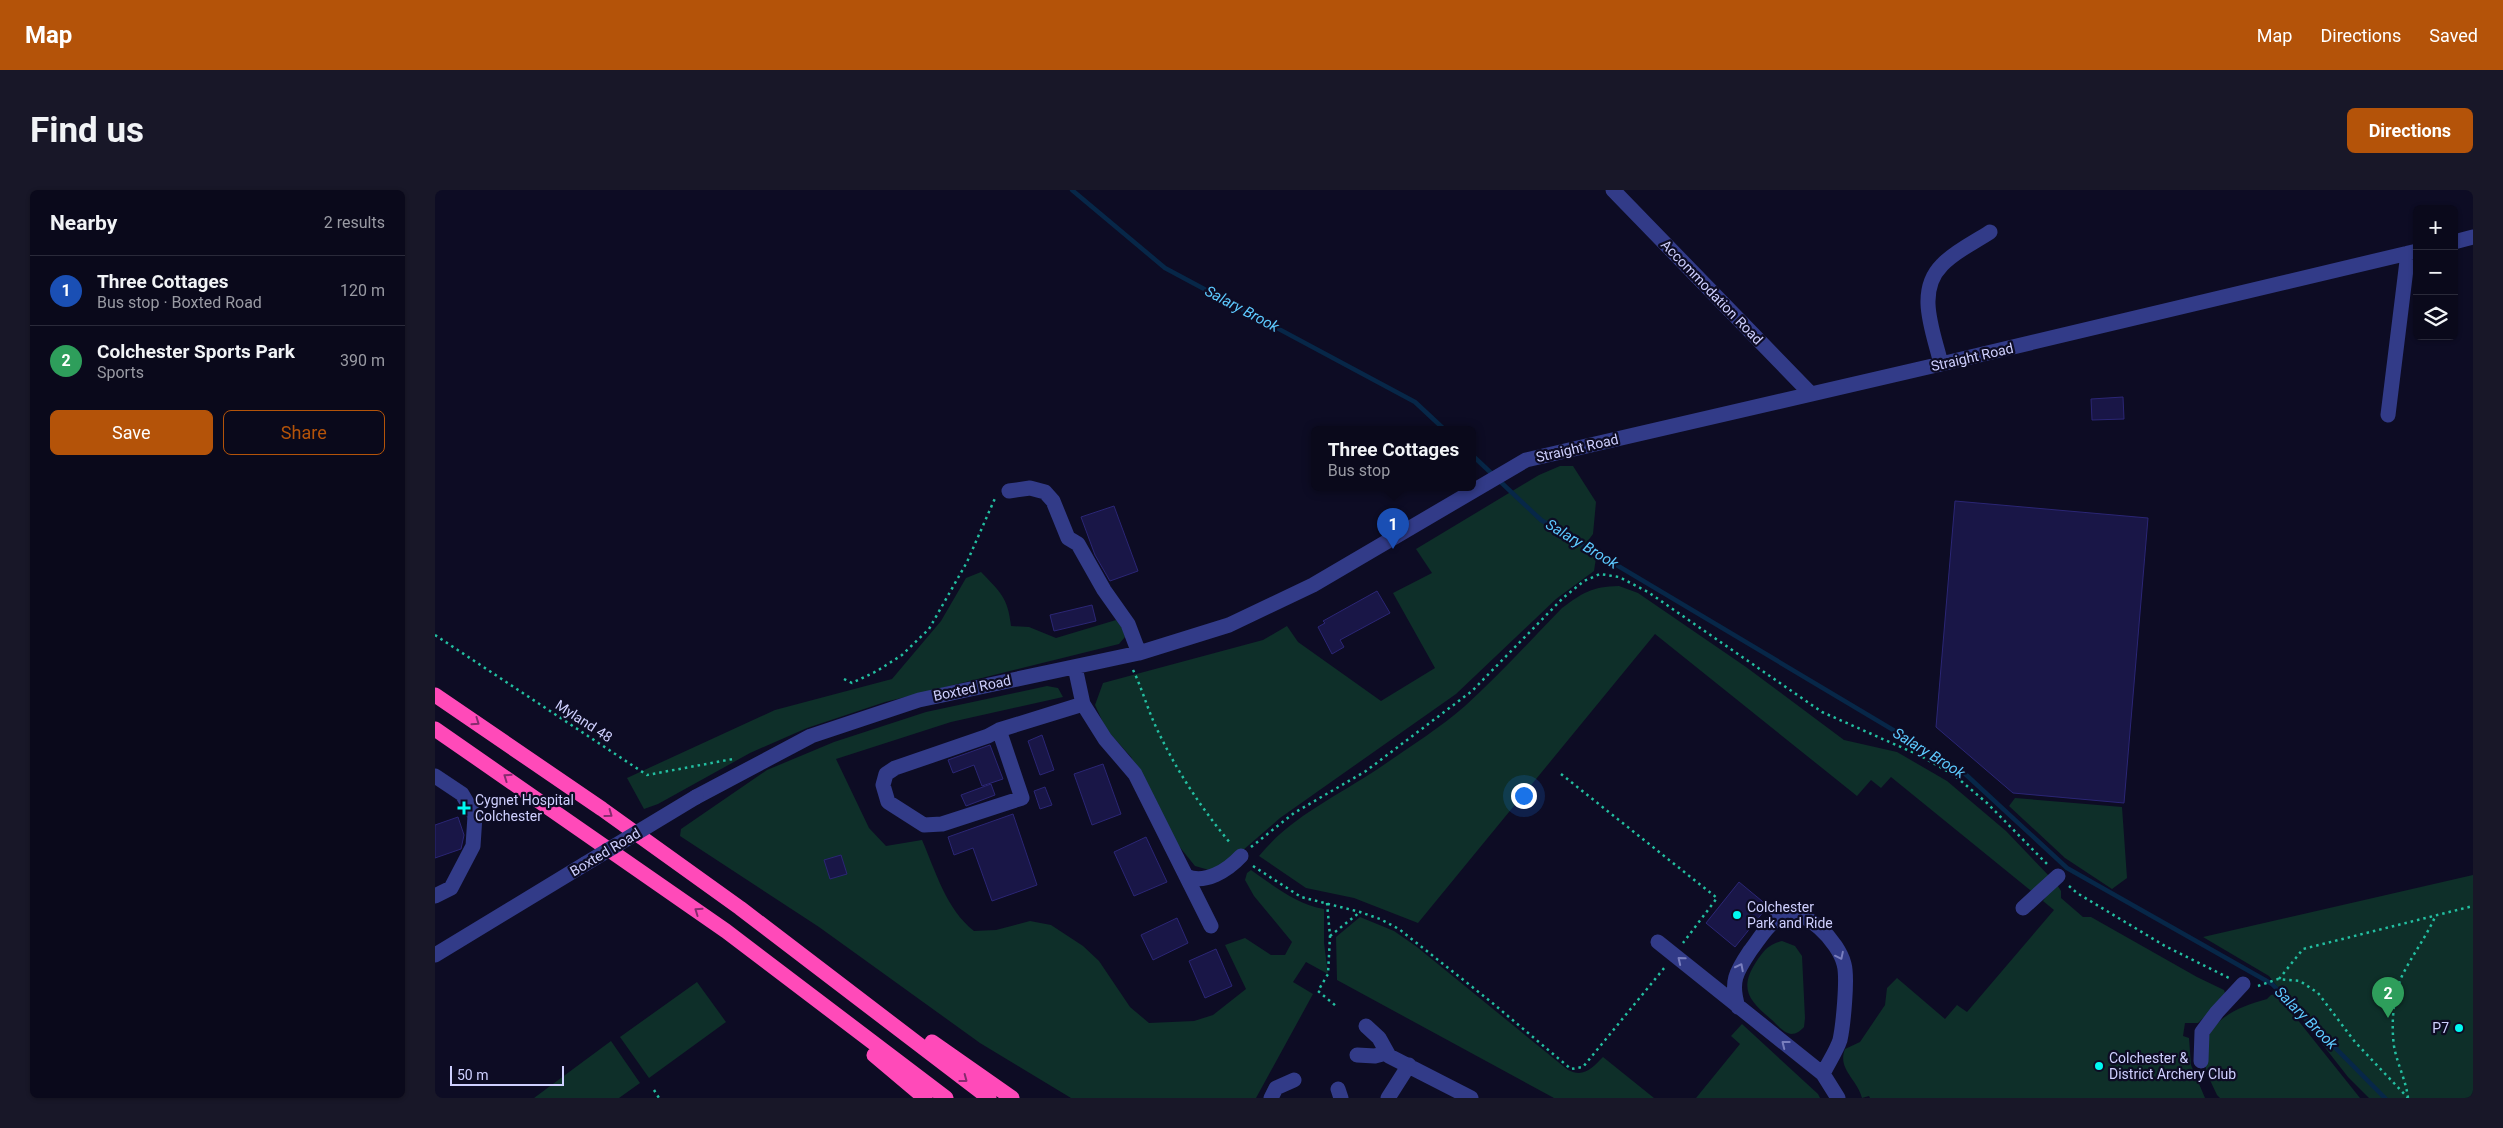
<!DOCTYPE html>
<meta charset="utf-8">
<style>
:root{--surface:#0a091b;--page:#181728;--text:#f1f3f6;--muted:#999aa3;--line:#2a2a3a;--accent:#b45309}
body{margin:0;font-family:Roboto,sans-serif;background:var(--page);color:var(--text)}
.controls{position:absolute;right:15px;top:15px;display:grid;overflow:hidden;border-radius:8px;box-shadow:0 1px 4px #0004}
.controls button{width:45px;height:45px;display:grid;place-items:center;padding:0;border:0;border-bottom:1px solid var(--line);background:var(--surface);color:var(--text);font:25px sans-serif}
.scale{position:absolute;left:15px;bottom:12px;width:114px;box-sizing:border-box;padding-left:5px;border:2px solid #cfd0ff;border-top:0;font-size:14px;line-height:18px;white-space:nowrap;color:#cfd0ff;-webkit-text-stroke:4px #0d0c24;paint-order:stroke}
.you{position:absolute;left:1088px;top:605px;width:18px;height:18px;margin:-12px;border:4px solid #fff;border-radius:50%;background:#1a73e8;box-shadow:0 0 0 8px #1a73e833}
.badge{display:grid;place-items:center;width:32px;height:32px;border-radius:50%;background:var(--accent);color:#fff;font-size:16px;font-weight:700}
.pin{position:absolute;translate:-50% -41px;filter:drop-shadow(0 1px 2px #0008)}
.pin::after{content:'';position:absolute;top:26px;width:18px;height:15px;background:inherit;clip-path:polygon(0 0,100% 0,50% 100%)}
.popup{position:absolute;left:876px;top:236px;width:165px;height:65px;box-sizing:border-box;display:grid;place-content:center;border-radius:8px;background:var(--surface);filter:drop-shadow(0 1px 4px #0005);font-size:16px;white-space:nowrap;color:var(--muted)}
.popup b{font-size:19px;color:var(--text)}
.popup::after{content:'';position:absolute;left:50%;top:100%;margin-left:-10px;border:10px solid transparent;border-top-color:var(--surface)}
.list{margin:0;padding:0;list-style:none}
h2{display:flex;justify-content:space-between;align-items:center;height:65px;margin:0;padding:0 20px;font-size:21px}
h2 small{font-size:16px;font-weight:400;color:var(--muted)}
.list li{display:grid;grid-template-columns:32px 1fr auto;gap:15px;align-items:center;box-sizing:border-box;height:70px;padding:0 20px;border-top:1px solid var(--line)}
.list b{display:block;font-size:19px;white-space:nowrap}
.list p{margin:0;font-size:16px;white-space:nowrap;color:var(--muted)}
.list em{font-size:16px;font-style:normal;color:var(--muted)}
.actions{display:flex;gap:10px;padding:15px 20px}
.actions a{flex:1;padding:11px 0;border:1px solid var(--accent);border-radius:8px;text-align:center;font-size:18px;color:var(--accent)}
.actions .main{background:var(--accent);color:#fff}
.icon{flex:none;width:28px;height:28px;fill:none;stroke:currentColor;stroke-width:2;stroke-linecap:round;stroke-linejoin:round}
.map{position:relative;flex:none;width:2038px;height:908px;overflow:hidden;border-radius:8px}
header{display:flex;align-items:center;gap:30px;box-sizing:border-box;height:70px;padding:0 25px;background:var(--accent);color:#fff}
header strong{font-size:24px}
nav{display:flex;gap:28px;margin-inline-start:auto;font-size:18px}
.intro{display:flex;align-items:center;justify-content:space-between;box-sizing:border-box;height:120px;padding:0 30px}
h1{margin:0;font-size:35px}
.button{padding:12px 22px;border-radius:8px;background:var(--accent);color:#fff;font-size:18px;font-weight:700}
main{display:flex;gap:30px;padding:0 30px}
aside{flex:1;background:var(--surface);border-radius:8px;box-shadow:0 1px 4px #0004}
.map>svg:first-child{display:block}
</style>
<header>
<strong>Map</strong>
<nav><a>Map</a><a>Directions</a><a>Saved</a></nav>
</header>
<div class="intro"><h1>Find us</h1><a class="button">Directions</a></div>
<main>
<aside>
<h2>Nearby<small>2 results</small></h2>
<ul class="list">
<li><span class="badge" style="background:#1a4fb4">1</span><div><b>Three Cottages</b><p>Bus stop · Boxted Road</p></div><em>120 m</em></li>
<li><span class="badge" style="background:#2e9e5b">2</span><div><b>Colchester Sports Park</b><p>Sports</p></div><em>390 m</em></li>
</ul>
<div class="actions"><a class="main">Save</a><a>Share</a></div>
</aside>
<div class="map">
<svg width="2038" height="908" viewBox="0 0 2038 908">
<rect width="100%" height="100%" fill="#0d0c24"/>
<path fill="#0e2f29" d="M1125,276H1138L1161,312L1158,344L1146,360L1161,368L1159,381L1121,409L1021,504L845,628L792,674L774,680L760,676L743,655L696,567L671,539L660,515L668,493L828,450L852,436L863,452L946,511L1000,478L958,403L997,383L981,359L1104,285Z
M546,382C565,402 573,407 576,436L594,437L621,448L681,430L687,438L690,447L684,454L450,512L372,538L315,563L223,614L209,619L192,588L340,520L457,489L506,431L531,388Z
M1184,396L1203,403L1311,477L1409,550L1462,562L1512,591L1571,641L1616,688L1600,704L1456,587L1446,598L1436,590L1422,606L1220,444L983,733L919,708L871,698L824,666C857,625 907,604 950,574C976,556 1006,537 1030,516C1064,485 1095,451 1127,418C1149,402 1156,397 1184,396Z
M612,496L623,498L628,507L516,532L401,569L434,638L451,656L487,650C501,682 511,719 539,741L561,740L595,731L616,735L648,756L664,771L695,817L714,833L759,831L778,825L811,799L790,755L810,748L836,765H850L857,752L819,706L810,690L812,683L816,680C839,696 861,714 889,719V753L893,784L871,772L858,792L878,804L821,908H636L545,853L384,737L245,646L246,639L332,580L399,552L491,522Z
M1580,608L1687,617L1692,688L1677,699L1630,668L1574,616Z
M2038,685V908H1934L1913,887L1834,786L1768,747Z
M1621,693L1626,701V708L1648,727H1656L1762,787L1789,800L1791,806L1763,833H1750L1748,846L1754,848L1756,875L1770,908H1435L1434,906L1427,908C1422,889 1402,879 1410,859L1425,852L1450,815L1452,798L1462,788L1510,829L1522,815L1532,822L1619,720L1608,711Z
M925,727L959,741L982,757L1133,880C1149,888 1157,878 1168,867L1219,908H1119L902,790L901,747Z
M1347,751L1360,756L1367,766L1370,828L1369,837C1365,841 1362,844 1356,844C1349,843 1342,835 1337,830C1313,810 1303,798 1323,769C1330,759 1335,754 1347,751Z
M262,792L291,832L214,888L185,847Z
M1842,804L1925,908H1785L1782,905C1778,896 1772,885 1770,875C1764,834 1798,818 1832,809L1836,805Z
M1307,834L1383,904L1385,908H1261L1305,854L1296,846Z
M176,851L205,893L184,908H99Z"/>
<g fill="none" stroke-linecap="round" stroke-linejoin="round">
<path stroke="#072748" stroke-width="4.5" d="M637,0L730,78L980,212L1010,240
M1037,265L1106,330L1527,581L1632,678L1837,794L1950,908"/>
</g>
<path fill="#191647" stroke="#2b2675" d="M1688,207L1689,229L1657,230L1656,209Z
M1520,311L1713,328L1689,613L1578,603L1501,537Z
M679,316L703,381L675,391L660,365L646,327Z
M942,401L955,423L905,450L909,457L897,464L883,437L890,433L888,431Z
M657,415L661,431L619,441L615,425Z
M607,545L619,580L605,585L593,551Z
M555,555L568,589L547,596L539,575L518,583L513,570Z
M668,574L686,624L657,635L639,584Z
M556,594L560,605L531,616L526,605Z
M610,597L617,615L605,619L599,601Z
M578,624L602,695L557,711L538,658L519,665L513,647Z
M23,627L29,645L26,659L0,668V635Z
M711,647L732,692L699,706L679,662Z
M406,665L412,684L395,689L389,670Z
M1304,692L1333,716L1300,757L1271,733Z
M742,728L753,753L718,770L706,745Z
M781,759L797,796L770,808L754,771Z"/>
<g fill="none" stroke-linecap="round" stroke-linejoin="round">
<path stroke="#23bfa1" stroke-width="2.5" stroke-dasharray="2.5 4" stroke-linecap="butt" d="M0,445L212,585L298,569
M698,480C707,498 712,518 721,537C741,580 766,618 796,654
M409,489L417,493L442,481L467,465L494,439L532,372L561,306
M1126,584L1282,708L1248,753
M816,657L859,623L931,581L1037,501L1128,408L1149,391L1165,384L1184,387L1213,402L1387,522L1486,566L1519,585L1552,613L1613,675
M818,676L866,707L925,722L945,729L964,739L1055,811L1136,879L1148,877L1230,777
M1634,696L1642,703L1730,756L1794,788
M892,713L895,746L893,784L883,801L901,816
M895,746L925,722
M1844,789L1868,759L2038,716
M1823,796L1843,789L1865,791L1883,803L1920,852L1973,908
M219,900L224,908
M1973,908C1971,890 1962,874 1959,856C1956,835 1958,803 1968,784C1978,764 1991,747 2000,727"/>
<path stroke="#323b88" stroke-width="15" d="M1178,0L1376,204
M2019,52L2038,47
M1506,174C1499,143 1480,102 1507,75C1520,61 1540,52 1555,42
M1953,225L1973,63
M574,301L595,298L610,302L618,311L633,348L643,354L669,400L693,434L704,463
M640,477L648,514L670,549L700,584L776,736
M564,540L587,608L507,634L489,635L453,612L448,595L451,584L460,578L553,546L564,540L648,514
M0,586L27,604L40,626L38,656L16,698L0,706
M261,607L376,546L484,510L704,463L794,435L878,395L1091,270L1506,174L1982,61
M751,686C770,695 793,680 806,666
M1588,718L1623,686
M1223,752L1388,884L1403,908
M0,765L150,674
M1303,817C1295,792 1301,782 1315,761C1323,751 1333,733 1345,727C1370,714 1404,753 1409,774C1413,788 1408,836 1405,850C1401,862 1393,873 1388,884
M931,836L944,848L954,866L1036,908
M922,865L940,866L951,863
M1766,871L1767,842L1782,822L1808,794
M903,899L906,908
M836,908L841,898L859,890
M953,908L974,875"/>
<path stroke="#ff4ab9" stroke-width="15" d="M0,505L167,619L305,718L554,908
M0,539L291,741L511,908
M497,852L577,908
M439,865L490,908"/>
<path stroke="#323b88" stroke-width="15" d="M150,674L261,607"/>
</g>
<defs><path id="oneway-chevron" d="M-2-3.5L2.5 0L-2 3.5" fill="none" stroke-width="1.6" stroke-linecap="round" stroke-linejoin="round" transform="scale(1.25)"/></defs>
<g stroke="#862b6e">
<use href="#oneway-chevron" transform="translate(41 532) rotate(35)"/>
<use href="#oneway-chevron" transform="translate(72 587) rotate(-145)"/>
<use href="#oneway-chevron" transform="translate(174 624) rotate(36)"/>
<use href="#oneway-chevron" transform="translate(263 721) rotate(-145)"/>
<use href="#oneway-chevron" transform="translate(529 889) rotate(37)"/>
</g>
<g stroke="#797ebe">
<use href="#oneway-chevron" transform="translate(1405 766) rotate(64)"/>
<use href="#oneway-chevron" transform="translate(1246 770) rotate(-141)"/>
<use href="#oneway-chevron" transform="translate(1305 777) rotate(-63)"/>
<use href="#oneway-chevron" transform="translate(1350 854) rotate(-142)"/>
</g>
<g fill="#00faf1" stroke="#0d0c24" stroke-width="2">
<path d="M26.5 610.5h5v5h5v5h-5v5h-5v-5h-5v-5h5z"/>
<circle cx="1302" cy="725" r="5"/>
<circle cx="2024" cy="838" r="5"/>
<circle cx="1664" cy="876" r="5"/>
</g>
<g text-anchor="middle" dominant-baseline="central" stroke-width="4.5" stroke-linejoin="round" paint-order="stroke">
<g font-size="14" fill="#cfd0ff" stroke="#0d0c24">
<text transform="translate(1277 102) rotate(46)">Accommodation Road</text>
<text transform="translate(1537 167) rotate(-13)">Straight Road</text>
<text transform="translate(1142 258) rotate(-13)">Straight Road</text>
<text transform="translate(537 498) rotate(-12)">Boxted Road</text>
<text transform="translate(149 531) rotate(33)">Myland 48</text>
<text transform="translate(170 662) rotate(-31)">Boxted Road</text>
</g>
<g font-size="14" fill="#cfd0ff" stroke="#0d0c24" text-anchor="start">
<text x="40" y="610">Cygnet Hospital<tspan x="40" dy="16">Colchester</tspan></text>
<text x="1312" y="717">Colchester<tspan x="1312" dy="16">Park and Ride</tspan></text>
<text x="2014" y="838" text-anchor="end">P7</text>
<text x="1674" y="868">Colchester &amp;<tspan x="1674" dy="16">District Archery Club</tspan></text>
</g>
<g font-size="15" font-style="italic" fill="#5dcaff" stroke="#0d0c24">
<text transform="translate(807 119) rotate(28)">Salary Brook</text>
<text transform="translate(1147 354) rotate(31)">Salary Brook</text>
<text transform="translate(1494 563) rotate(32)">Salary Brook</text>
<text transform="translate(1871 828) rotate(45)">Salary Brook</text>
</g>
</g>
</svg>
<div class="controls">
<button>+</button>
<button>−</button>
<button><svg class="icon" aria-label="layers" viewBox="0 0 24 24"><path d="M12 4l9 5-9 5-9-5zM3 14l9 5 9-5"/></svg></button>
</div>
<div class="scale">50 m</div>
<div class="you"></div>
<div class="pin badge" style="left:958px;top:359px;background:#1a4fb4">1</div>
<div class="popup"><b>Three Cottages</b>Bus stop</div>
<div class="pin badge" style="left:1953px;top:828px;background:#2e9e5b">2</div>
</div>
</main>
